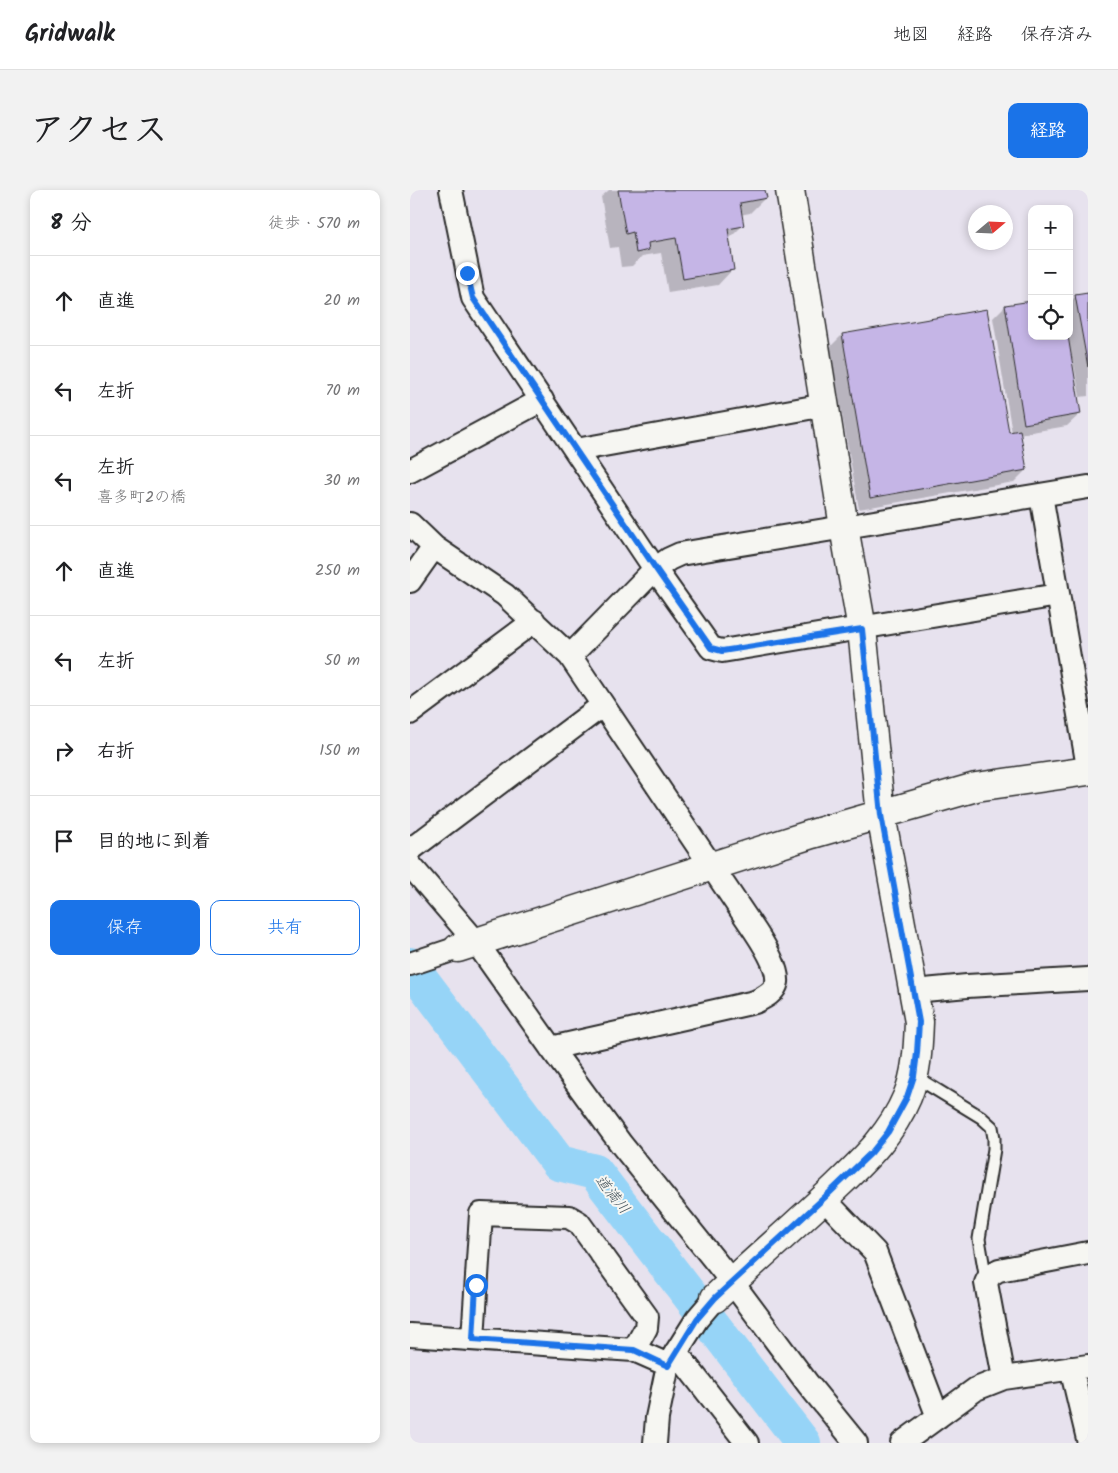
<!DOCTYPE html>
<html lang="ja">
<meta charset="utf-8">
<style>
:root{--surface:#fff;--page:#f2f2f2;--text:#202124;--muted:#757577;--line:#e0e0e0;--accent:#1a73e8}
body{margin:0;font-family:Kalam,"Klee One",sans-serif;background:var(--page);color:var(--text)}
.controls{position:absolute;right:15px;top:15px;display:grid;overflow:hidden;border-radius:10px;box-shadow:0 2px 8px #0003}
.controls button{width:45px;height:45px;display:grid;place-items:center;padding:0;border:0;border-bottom:1px solid var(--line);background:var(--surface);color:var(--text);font:25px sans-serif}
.compass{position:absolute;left:558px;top:15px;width:45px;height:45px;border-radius:50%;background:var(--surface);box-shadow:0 2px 8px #0003;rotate:71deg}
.stop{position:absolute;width:15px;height:15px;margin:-11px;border:4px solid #1a73e8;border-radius:50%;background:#fff}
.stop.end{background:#1a73e8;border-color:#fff;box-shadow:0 1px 5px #0008}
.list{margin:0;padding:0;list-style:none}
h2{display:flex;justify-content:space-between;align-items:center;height:65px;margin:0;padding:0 20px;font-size:21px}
h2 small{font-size:16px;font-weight:400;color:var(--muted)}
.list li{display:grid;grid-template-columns:32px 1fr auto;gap:15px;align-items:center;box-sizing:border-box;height:90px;padding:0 20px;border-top:1px solid var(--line)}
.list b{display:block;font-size:19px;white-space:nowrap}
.list p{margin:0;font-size:16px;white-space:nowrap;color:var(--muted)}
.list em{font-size:16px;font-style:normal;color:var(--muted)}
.actions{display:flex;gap:10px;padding:15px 20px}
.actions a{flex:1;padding:11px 0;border:1px solid var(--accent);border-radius:10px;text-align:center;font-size:18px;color:var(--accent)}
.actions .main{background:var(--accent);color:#fff}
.icon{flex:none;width:28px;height:28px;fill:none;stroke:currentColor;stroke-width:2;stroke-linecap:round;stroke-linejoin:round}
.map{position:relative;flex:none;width:678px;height:1253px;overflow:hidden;border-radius:10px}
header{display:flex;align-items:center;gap:30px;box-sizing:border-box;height:70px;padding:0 25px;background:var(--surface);border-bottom:1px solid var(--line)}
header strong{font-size:24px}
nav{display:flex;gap:28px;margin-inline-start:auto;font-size:18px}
.intro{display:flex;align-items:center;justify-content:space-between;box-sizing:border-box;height:120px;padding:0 30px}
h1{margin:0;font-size:35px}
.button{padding:12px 22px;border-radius:10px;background:var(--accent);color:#fff;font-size:18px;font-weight:700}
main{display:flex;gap:30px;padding:0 30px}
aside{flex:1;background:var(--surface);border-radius:10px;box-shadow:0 2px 8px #0003}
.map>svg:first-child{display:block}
</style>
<header>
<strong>Gridwalk</strong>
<nav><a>地図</a><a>経路</a><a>保存済み</a></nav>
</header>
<div class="intro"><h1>アクセス</h1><a class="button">経路</a></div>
<main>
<aside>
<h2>8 分<small>徒歩 · 570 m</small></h2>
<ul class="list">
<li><svg class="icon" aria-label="ahead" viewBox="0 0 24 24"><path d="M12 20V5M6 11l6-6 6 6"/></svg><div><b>直進</b></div><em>20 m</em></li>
<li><svg class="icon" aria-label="left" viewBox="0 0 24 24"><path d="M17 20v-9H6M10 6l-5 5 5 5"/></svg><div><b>左折</b></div><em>70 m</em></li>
<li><svg class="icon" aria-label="left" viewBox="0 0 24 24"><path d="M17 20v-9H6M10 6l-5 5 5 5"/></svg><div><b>左折</b><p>喜多町2の橋</p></div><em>30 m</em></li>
<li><svg class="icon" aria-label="ahead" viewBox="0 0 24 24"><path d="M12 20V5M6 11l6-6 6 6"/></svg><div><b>直進</b></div><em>250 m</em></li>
<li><svg class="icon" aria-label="left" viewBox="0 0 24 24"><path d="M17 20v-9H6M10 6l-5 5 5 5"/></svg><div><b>左折</b></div><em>50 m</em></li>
<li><svg class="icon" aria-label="right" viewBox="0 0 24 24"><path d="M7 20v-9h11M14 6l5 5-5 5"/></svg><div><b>右折</b></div><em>150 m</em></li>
<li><svg class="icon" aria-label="arrive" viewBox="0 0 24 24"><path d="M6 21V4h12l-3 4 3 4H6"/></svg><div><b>目的地に到着</b></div></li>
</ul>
<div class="actions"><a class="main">保存</a><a>共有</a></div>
</aside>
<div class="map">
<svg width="678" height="1253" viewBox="0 0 678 1253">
<rect width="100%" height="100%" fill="#e7e2ee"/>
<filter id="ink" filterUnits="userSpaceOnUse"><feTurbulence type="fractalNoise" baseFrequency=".02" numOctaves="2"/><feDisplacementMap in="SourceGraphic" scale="10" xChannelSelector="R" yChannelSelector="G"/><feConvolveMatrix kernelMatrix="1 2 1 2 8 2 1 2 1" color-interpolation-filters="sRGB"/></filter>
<g filter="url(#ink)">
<path fill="#0003" d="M199,0H354L355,8L340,23L330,25L332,36L318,50L323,79L308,95L258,103L251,63L232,66L222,76L211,77L208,57L200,58L191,7Z
M678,104V206L670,207L663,170H661L670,224L657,236L610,244L616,280L604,292L449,319L420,157L432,145L576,120L598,244L602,243L583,128L595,116L622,146H659V113L666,106Z"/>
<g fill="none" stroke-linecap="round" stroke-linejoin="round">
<path stroke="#96d4f7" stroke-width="36" d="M0,775L149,973L185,982L393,1253"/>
</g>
<path fill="#c5b5e6" stroke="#2b2b2b" d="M208,0H355L357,8L330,13L334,36L318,39L324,80L273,89L266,48L238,53L239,60L226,63L223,42L216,44Z
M678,103V177L665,105Z
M622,111V146H658L671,224L614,234L595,115Z
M577,119L599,242L610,240L617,280L460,308L432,144Z"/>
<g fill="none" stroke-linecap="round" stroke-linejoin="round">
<g stroke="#2b2b2b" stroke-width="15">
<path id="lane" d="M504,886L571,927L582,937L584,948V959L569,1049L576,1090"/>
</g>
<g stroke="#2b2b2b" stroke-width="26">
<path id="street" d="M41,0L63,108L245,379L301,458L312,461L648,405
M166,260L415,215
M0,281L132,210
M631,305L678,577
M0,334L24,357L95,405L160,466L339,732C348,745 369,776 367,792C365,803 353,808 345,812L141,858
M0,391L24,357
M160,466L245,379L259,369L270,364L678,297
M0,523L124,431
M0,660L193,515
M0,675L66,752L141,858L211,954L322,1092L398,1194L446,1253
M0,774L48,758
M504,801L557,796L678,789
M414,1009L465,1062L528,1227
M0,1145L224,1160L258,1175
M63,1149L71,1024L159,1027L169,1033L237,1127L236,1138L224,1160
M266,1162L337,1253
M661,1178L678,1249
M594,1188L678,1176
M245,1253L247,1228L258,1175L287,1129L305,1108
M492,1253L566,1199L594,1188L576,1093L580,1085L589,1080L678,1063"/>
</g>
<g stroke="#2b2b2b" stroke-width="31">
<path id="secondary" d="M48,758L402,644L566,597L678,581
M305,1108C346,1069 389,1033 429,994C456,968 482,943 497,907C507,884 508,857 509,832L471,625L452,439L434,337L380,0"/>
</g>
<use href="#lane" stroke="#f6f6f2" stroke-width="11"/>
<use href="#street" stroke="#f6f6f2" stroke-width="22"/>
<use href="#secondary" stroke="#f6f6f2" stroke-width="28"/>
</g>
</g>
<g fill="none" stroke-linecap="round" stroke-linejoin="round" filter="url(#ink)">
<path stroke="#1a73e8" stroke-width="6" d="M57,83L63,108L246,379L301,458L312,461L452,439L471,625L509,832L507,863L504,886L497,907L478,942L462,962L414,1008L305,1108L287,1129L258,1176L224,1160L63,1149L66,1095"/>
</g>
<g text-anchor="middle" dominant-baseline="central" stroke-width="4" stroke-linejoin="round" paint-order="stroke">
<g font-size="15" font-style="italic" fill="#46555e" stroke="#f6f6f2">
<text transform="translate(202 1005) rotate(51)">道満川</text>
</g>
</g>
</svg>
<div class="controls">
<button>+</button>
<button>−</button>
<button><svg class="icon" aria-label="locate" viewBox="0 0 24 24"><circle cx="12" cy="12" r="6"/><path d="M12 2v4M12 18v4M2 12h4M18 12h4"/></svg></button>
</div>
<svg class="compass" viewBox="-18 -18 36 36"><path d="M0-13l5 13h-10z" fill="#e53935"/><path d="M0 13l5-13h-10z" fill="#757577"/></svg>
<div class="stop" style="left:66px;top:1095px"></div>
<div class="stop end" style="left:57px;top:83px"></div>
</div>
</main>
